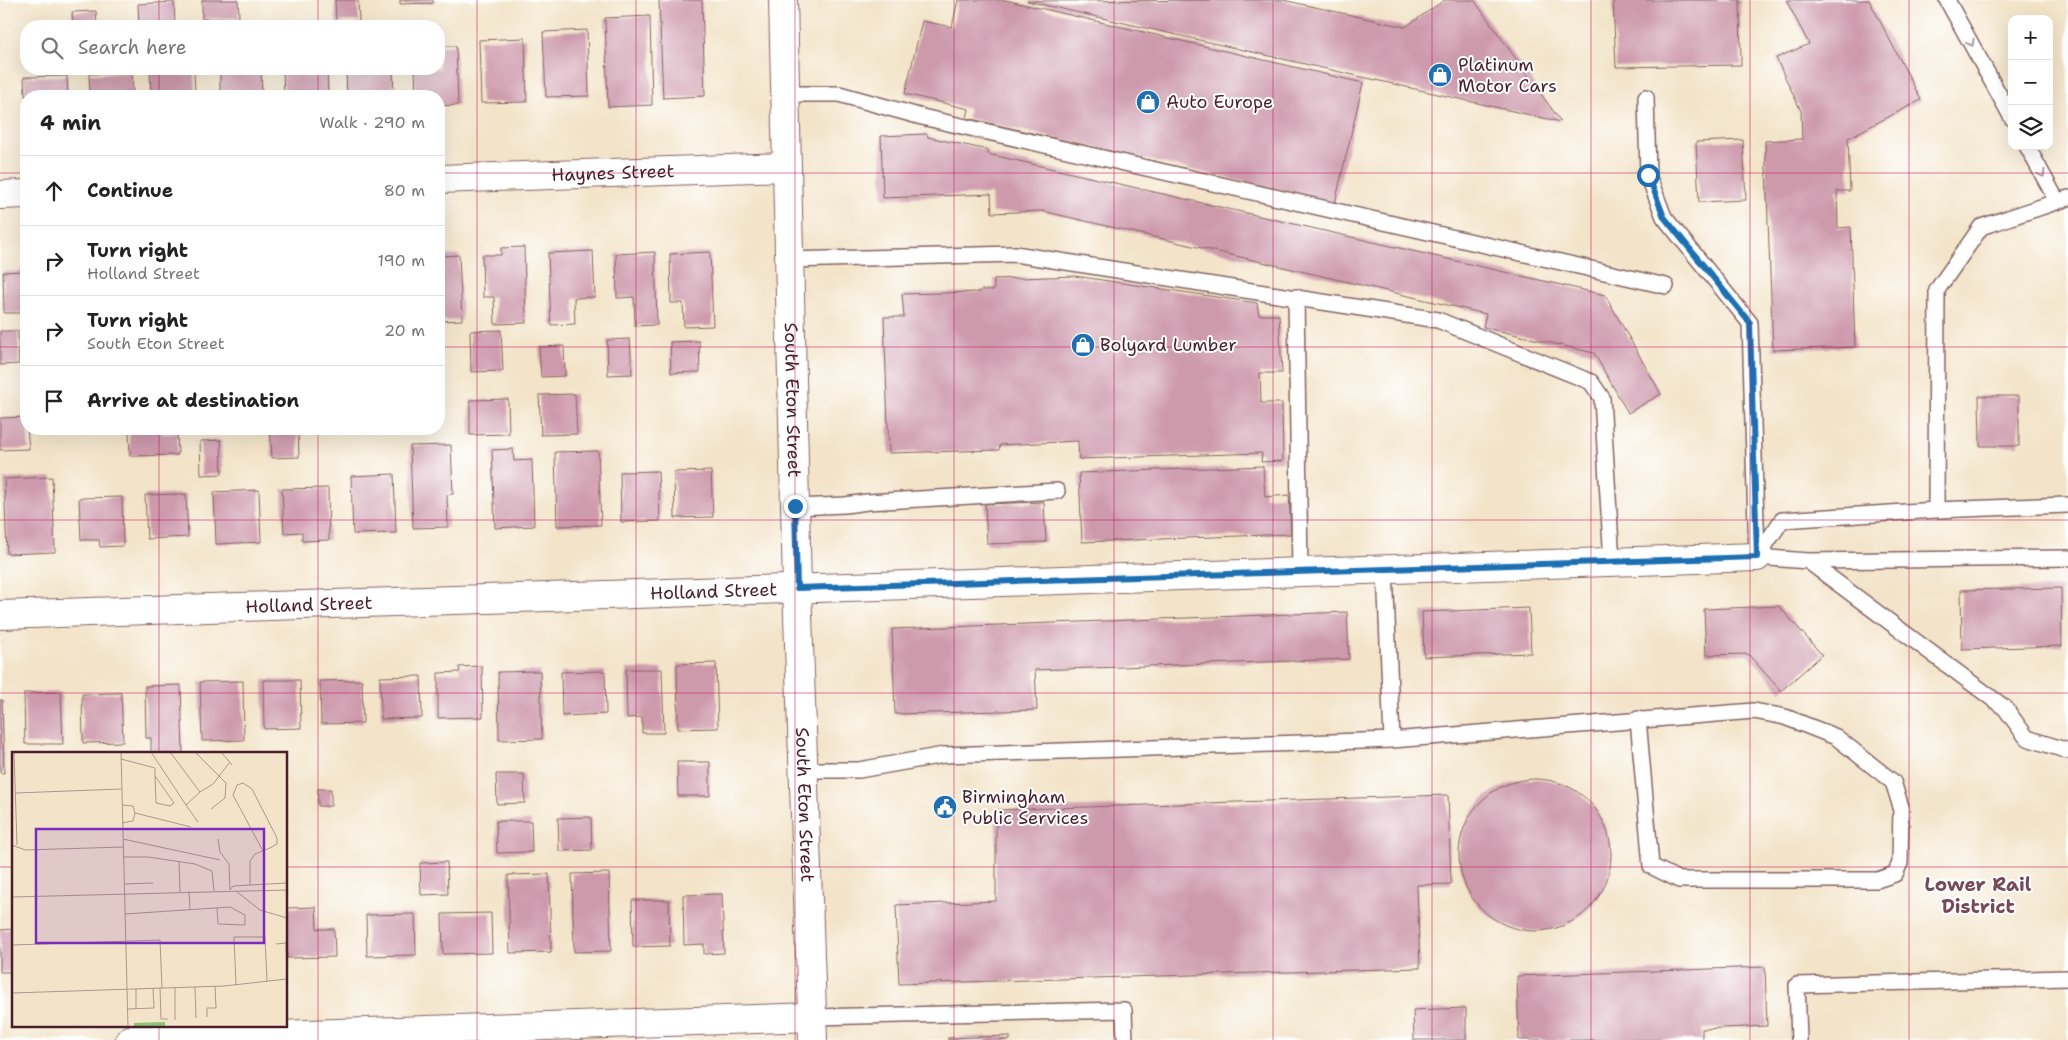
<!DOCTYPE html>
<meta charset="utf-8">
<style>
:root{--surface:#fff;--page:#f2f2f2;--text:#222;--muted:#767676;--line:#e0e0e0}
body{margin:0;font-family:"Shantell Sans",sans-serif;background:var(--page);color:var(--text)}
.controls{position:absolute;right:15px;top:15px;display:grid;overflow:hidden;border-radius:10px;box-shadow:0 5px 20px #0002}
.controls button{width:45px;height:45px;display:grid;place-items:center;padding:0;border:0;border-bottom:1px solid var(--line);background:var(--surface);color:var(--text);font:25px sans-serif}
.stop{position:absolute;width:15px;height:15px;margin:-11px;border:4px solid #1f6fb2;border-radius:50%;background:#fff}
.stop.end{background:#1f6fb2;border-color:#fff;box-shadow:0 1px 5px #0008}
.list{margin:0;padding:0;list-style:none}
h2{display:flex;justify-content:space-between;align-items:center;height:65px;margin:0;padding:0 20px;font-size:21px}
h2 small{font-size:16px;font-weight:400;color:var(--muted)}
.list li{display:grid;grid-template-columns:32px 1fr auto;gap:15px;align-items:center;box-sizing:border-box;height:70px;padding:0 20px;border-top:1px solid var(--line)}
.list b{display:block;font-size:19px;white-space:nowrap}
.list p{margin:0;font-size:16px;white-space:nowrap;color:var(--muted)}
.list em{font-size:16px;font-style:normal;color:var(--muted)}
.icon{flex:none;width:28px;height:28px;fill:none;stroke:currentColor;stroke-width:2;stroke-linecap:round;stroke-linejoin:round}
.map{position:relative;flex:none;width:2068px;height:1040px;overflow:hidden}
.search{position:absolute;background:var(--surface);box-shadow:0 5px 20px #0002;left:20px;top:20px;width:425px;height:55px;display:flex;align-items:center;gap:12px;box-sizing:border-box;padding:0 18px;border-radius:20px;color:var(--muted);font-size:19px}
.panel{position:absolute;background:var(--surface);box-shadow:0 5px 20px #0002;left:20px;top:90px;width:425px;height:345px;border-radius:20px}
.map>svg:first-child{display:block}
</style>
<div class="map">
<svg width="2068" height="1040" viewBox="0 0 2068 1040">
<rect width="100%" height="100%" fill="#fff"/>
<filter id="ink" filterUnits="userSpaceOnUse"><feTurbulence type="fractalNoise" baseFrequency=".02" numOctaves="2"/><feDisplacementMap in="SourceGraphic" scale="10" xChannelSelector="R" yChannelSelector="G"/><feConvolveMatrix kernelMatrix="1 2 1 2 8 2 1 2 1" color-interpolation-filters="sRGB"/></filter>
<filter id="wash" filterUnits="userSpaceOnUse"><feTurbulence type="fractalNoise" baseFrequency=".0096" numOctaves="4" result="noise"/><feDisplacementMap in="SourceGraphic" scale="20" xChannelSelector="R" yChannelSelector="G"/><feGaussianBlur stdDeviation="1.12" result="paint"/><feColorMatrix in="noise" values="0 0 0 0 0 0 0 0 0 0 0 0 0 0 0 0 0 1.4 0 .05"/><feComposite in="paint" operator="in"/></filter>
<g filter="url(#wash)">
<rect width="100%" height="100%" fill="#f3e4c9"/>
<g id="blocks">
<path fill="#cd9aac" d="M202,0H238L239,18L202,19Z
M335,0H358L359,21L336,22Z
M400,0H433V3L400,4Z
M659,0H702L705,96L663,98Z
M958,0H1005L1363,83L1335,203L967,118L969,109L905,94L922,21L952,27Z
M1283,0L1405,27L1445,0H1474L1561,122L1027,1Z
M1613,0H1740L1741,65L1616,67Z
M1786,0H1869L1921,100L1848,138L1850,191H1837L1838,228L1851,227L1855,347L1773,350L1765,141L1802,139L1801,111L1776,58L1809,44Z
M174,2L175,26H139L138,4Z
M96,11L97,26H73L72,12Z
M650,16L652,105L608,107L605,18Z
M587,30L589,96L546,97L543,32Z
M525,38L527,102L481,103L479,40Z
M439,46H456L458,105L439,106V96H416L415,69H439Z
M194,69L195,96H151L150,70Z
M220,69H261L262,96H220Z
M283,69H327L328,96H284Z
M346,69H393L394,96H347Z
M132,73L133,96H90L89,74Z
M67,76L68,96H25L24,77Z
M927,134L928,137L988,150V154L1605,295L1661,394L1628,413L1594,353L1483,327L1486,314L1042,211L992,213L991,194L883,198L881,136Z
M1743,140L1746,200L1699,202L1696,142Z
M439,247H443V256L459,255L462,320L439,321Z
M524,247L526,323L495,324L494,297H483L482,255H501V248Z
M593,251L595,297L574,298L575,324L551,325L548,253Z
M655,252L657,325L635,326L634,297L617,298L616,254Z
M710,252L713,326L684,327L683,303H671L670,254Z
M26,271V313H4L3,272Z
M1075,276L1257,303L1259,315H1279L1282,373H1260L1261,403H1282L1283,461L1261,462L1262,453L1079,459L1078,441L1000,445L999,450L889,453L884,317H904L902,294L980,292L981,290H994V279Z
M501,330L503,371L471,372L470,331Z
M0,331H18L19,364L0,365Z
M630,339L632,374L608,375L607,340Z
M699,341L700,372L671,373L670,342Z
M564,346L565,376L541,377L539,347Z
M575,394L577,434L541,435L539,395Z
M1979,396H2019V446H1980Z
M508,399L509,434L470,435V400Z
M26,417L29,449L0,450V418Z
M129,429H162V434L177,433L178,455L130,456Z
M270,429H298L299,457L272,458Z
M221,440L222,474L201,475L200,441Z
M451,445L453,494L447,495L448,527L413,528L410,446Z
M513,449L514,461L532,460L534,526L495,528L492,450Z
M598,451L601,525L557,526L555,452Z
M1263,466L1265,497L1289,495L1291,534L1082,542L1079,473Z
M658,471L660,521L621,522L620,472Z
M711,471L713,517L675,518L674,472Z
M394,474L396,533L353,534L351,476Z
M52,477L55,552L7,554L4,479Z
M328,488L329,540L302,541V532L284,533L282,489Z
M259,490L261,542L216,544L214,492Z
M186,494L188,537L147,539L145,495Z
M122,497L123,546L100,547L99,540H81L79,498Z
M1044,502L1046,542L987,544L985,504Z
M2061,588L2062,646L1962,649L1961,590Z
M1779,606L1822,655L1781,691L1748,654L1706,655L1704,609Z
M1529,608L1531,653L1424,657L1422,612Z
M1347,612L1349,659L1035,670L1037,710L895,714L892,629Z
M716,663L718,728L678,729L677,664Z
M482,666L483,717L438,718V673L460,672L459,667Z
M626,669H662L664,733H642V717L627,718Z
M540,671L542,739L499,740L498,672Z
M605,671L606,714L562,716L561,672Z
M421,676L422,718L381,719L380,677Z
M263,680H300L301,728L264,729Z
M362,680L363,723L321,724L320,681Z
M243,681L244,740L202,741L200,682Z
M181,685L183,754H151V738H146L145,686Z
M61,692L63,744H25L24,693Z
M121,693L123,742L83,743L82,694Z
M0,700H2L4,773H0Z
M677,762H710V796H678Z
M496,774H524L525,803L497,804Z
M1459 855a76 76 0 1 1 152 0a76 76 0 1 1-152 0Z
M318,789H331V806H318Z
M1448,795L1451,884L1417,885L1420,968L899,984L896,905L996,901V810Z
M591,817L592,850L559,851L558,818Z
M496,821H531L532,852L497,853Z
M447,862L448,894L421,895L420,863Z
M609,873L611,951L574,952L572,874Z
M549,874L551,952L510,953L508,875Z
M722,894L724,953L704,954V944L684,945L683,895Z
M632,900H669L670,946L633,947Z
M316,907L317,929H334L335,957L287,958L286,908Z
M491,913L492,953L443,954L442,914Z
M415,914L416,955L367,956L366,915Z
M14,929V972H0V930Z
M1765,967L1767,1026L1702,1029V1040H1519L1517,976Z
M1466,1008V1040H1414L1413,1010Z
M1010,1036V1040H948V1038Z"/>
</g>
</g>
<g filter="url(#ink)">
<use href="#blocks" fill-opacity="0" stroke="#856462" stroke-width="1"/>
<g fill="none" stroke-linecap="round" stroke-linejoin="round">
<g stroke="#856462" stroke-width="18">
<path id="lane" d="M1947,0L2012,118
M785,94H839L922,117L1666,286
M1646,97L1648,175L1664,217L1750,323L1757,557
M2027,146L2057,201
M789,260L1015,254L1438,320L1591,382L1602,398L1612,562
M1296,297L1300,572
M795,507L845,505L867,502L1057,491
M1936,510L2068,505
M1757,557L1782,520L1936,510L1937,290L1981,227L2068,198
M1757,557L1808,561L2068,558
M1808,561L2005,708L2027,738L2068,751
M1385,569L1392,740
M804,770H859L944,755L1392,740L1754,711L1785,717L1836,737L1893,782L1901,807L1900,863L1895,874L1877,880H1679L1651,866L1638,719
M813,1017L1124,1010L1125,1040
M1799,1040L1797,985L2068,978"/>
</g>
<g stroke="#856462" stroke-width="30">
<g id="street">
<path id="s1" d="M439,179L787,167"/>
<path d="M0,195L26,194"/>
<path id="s2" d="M0,615L1757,557"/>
<path d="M130,1040L813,1017"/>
</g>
</g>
<g stroke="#856462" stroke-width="30">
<g id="secondary">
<path id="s3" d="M783,0L797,588L813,1040"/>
</g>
</g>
<use href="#lane" stroke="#fff" stroke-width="15"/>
<use href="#street" stroke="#fff" stroke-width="28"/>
<use href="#secondary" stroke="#fff" stroke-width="28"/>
</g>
<defs><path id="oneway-chevron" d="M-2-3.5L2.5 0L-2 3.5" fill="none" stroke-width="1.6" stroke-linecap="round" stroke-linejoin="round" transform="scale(1.25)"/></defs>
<g stroke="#ae9aa0">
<use href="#oneway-chevron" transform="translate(1971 43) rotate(61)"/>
<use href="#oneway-chevron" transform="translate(2042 174) rotate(61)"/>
</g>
</g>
<g fill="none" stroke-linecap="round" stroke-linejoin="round" filter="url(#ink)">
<path stroke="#1f6fb2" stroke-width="6" d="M795,506L797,588L1757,557L1750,323L1664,217L1648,175"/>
</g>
<path fill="none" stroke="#c2185b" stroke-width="1" stroke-opacity="0.55" d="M159,0V26M318,0V26M477,0V1040M636,0V1040M795,0V1040M954,0V1040M1114,0V1040M1273,0V1040M1432,0V1040M1591,0V1040M1750,0V1040M1909,0V1040M159,69V96M318,69V96M0,173H26M439,173H2068M0,347H26M439,347H2068M159,429V754M318,429V1040M0,520H2068M0,693H2068M0,867H14M286,867H2068M159,1026V1040"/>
<defs>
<g id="shop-disc" transform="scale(1.25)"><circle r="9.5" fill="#1f6fb2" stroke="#fff"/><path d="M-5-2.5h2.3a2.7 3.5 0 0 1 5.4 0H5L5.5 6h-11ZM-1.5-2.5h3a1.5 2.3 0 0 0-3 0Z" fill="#fff"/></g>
<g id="civic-disc" transform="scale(1.25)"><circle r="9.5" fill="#1f6fb2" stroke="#fff"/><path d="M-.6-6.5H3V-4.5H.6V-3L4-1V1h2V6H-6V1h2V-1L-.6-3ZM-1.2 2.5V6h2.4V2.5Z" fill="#fff"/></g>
</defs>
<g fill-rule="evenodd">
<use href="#shop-disc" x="1440" y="75"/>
<use href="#shop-disc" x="1148" y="102"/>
<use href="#shop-disc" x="1083" y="345"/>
<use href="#civic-disc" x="945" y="807"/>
</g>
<g text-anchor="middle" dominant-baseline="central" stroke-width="4" stroke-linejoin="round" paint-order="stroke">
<g font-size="18" fill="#4a1f2b" stroke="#fff" text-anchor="start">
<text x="1458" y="65">Platinum<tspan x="1458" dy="21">Motor Cars</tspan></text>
<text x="1166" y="102">Auto Europe</text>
<text x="1100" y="345">Bolyard Lumber</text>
<text x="962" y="797">Birmingham<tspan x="962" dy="21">Public Services</tspan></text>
</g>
<g font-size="18" fill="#4a1f2b" stroke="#fff">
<text stroke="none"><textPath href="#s1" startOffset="174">Haynes Street</textPath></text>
<text stroke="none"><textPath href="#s3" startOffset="400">South Eton Street</textPath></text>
<text stroke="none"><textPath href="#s2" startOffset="714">Holland Street</textPath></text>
<text stroke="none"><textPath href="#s2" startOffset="309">Holland Street</textPath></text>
<text stroke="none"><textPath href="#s3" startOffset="805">South Eton Street</textPath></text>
</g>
<g font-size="19" font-weight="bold" fill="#784a58" stroke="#fff">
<text x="1978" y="884">Lower Rail<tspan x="1978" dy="22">District</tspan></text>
</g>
</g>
<g transform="translate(12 752)">
<rect width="275" height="275" fill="#f3e4c9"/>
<path d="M153,270V275H122V271Z" fill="#89c479"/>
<path fill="none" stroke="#af958a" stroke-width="1" d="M2,0L5,93M109,0L116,275M139,0L174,53L188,40M158,0L188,40M183,0L214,31L213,46L199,57M209,0L220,13M109,7L143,16V24L162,51L158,54L144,51L143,24M188,40L201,32L218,10M4,41L109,37M110,53L121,54L123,61L121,69L110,71M174,53L186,70M123,61L179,75M111,87L208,108M206,87L208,100L217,112L218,138M0,93L13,98L111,95M111,105H136L183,112L200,119L202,139M167,109L168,140M112,132L141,131M238,133L275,131M218,138L221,134L238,133V109L243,102L258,96L265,92V86L240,37L231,31L225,33L221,43L251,99M177,139L178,158M224,139L248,158L275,166M0,145L275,138M113,162L218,155L233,163V173L206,172L205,156M264,192L274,191L275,223M0,193L148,188L150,236M224,233L222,185H253L255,229M163,235V268M183,235L184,266M148,236L149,267H156M0,241L212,234L275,227M115,257L142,256L141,236M124,257V237M195,265V256H204L203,234"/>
<path fill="#7b2cbf" fill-opacity="0.15" stroke="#7b2cbf" stroke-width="2.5" d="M24,77H252V191H24Z"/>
<rect width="275" height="275" fill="none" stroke="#4a1f2b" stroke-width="2.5"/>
</g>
</svg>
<div class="controls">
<button>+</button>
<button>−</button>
<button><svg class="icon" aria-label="layers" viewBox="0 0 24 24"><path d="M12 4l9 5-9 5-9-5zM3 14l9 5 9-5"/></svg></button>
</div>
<div class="stop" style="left:1648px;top:175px"></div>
<div class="stop end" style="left:795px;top:506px"></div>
<div class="search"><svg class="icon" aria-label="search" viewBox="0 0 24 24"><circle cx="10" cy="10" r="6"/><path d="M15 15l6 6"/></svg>Search here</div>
<section class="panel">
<h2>4 min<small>Walk · 290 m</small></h2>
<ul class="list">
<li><svg class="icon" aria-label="ahead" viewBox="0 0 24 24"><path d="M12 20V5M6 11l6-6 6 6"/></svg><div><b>Continue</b></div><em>80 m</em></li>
<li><svg class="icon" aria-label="right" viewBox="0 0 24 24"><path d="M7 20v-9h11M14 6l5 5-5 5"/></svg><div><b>Turn right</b><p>Holland Street</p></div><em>190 m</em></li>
<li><svg class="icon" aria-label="right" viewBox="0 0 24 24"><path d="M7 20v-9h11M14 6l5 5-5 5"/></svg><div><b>Turn right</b><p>South Eton Street</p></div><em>20 m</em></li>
<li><svg class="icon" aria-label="arrive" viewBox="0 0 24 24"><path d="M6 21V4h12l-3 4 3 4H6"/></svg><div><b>Arrive at destination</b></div></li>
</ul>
</section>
</div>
